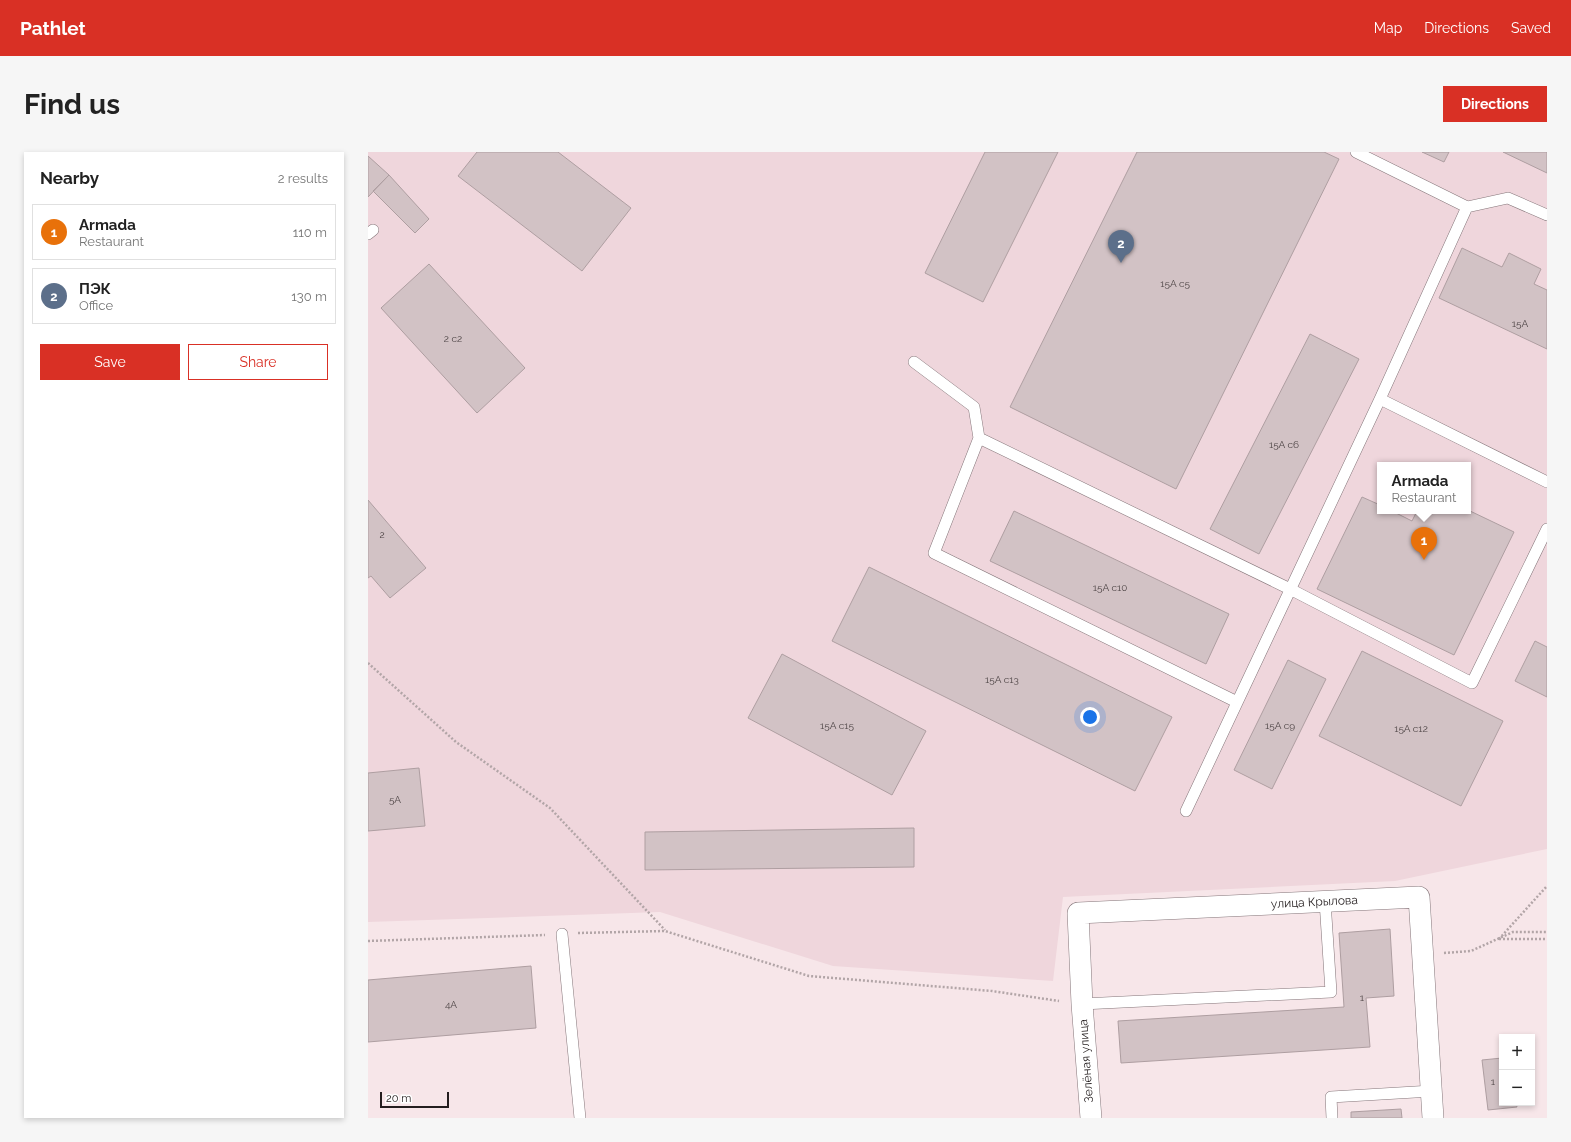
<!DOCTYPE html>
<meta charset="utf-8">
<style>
:root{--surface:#fff;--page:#f6f6f6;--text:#222;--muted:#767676;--line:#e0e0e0;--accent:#d93025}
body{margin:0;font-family:Raleway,sans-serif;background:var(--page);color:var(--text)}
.controls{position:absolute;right:12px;bottom:12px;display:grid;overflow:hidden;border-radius:0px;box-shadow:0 2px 6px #0003}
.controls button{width:36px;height:36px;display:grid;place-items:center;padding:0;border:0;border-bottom:1px solid var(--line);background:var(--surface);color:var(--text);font:20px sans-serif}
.scale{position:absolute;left:12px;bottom:10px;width:69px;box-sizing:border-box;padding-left:4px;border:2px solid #241e1f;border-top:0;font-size:11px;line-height:14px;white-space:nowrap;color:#241e1f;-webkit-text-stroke:3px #fff;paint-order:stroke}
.you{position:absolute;left:722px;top:565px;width:14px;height:14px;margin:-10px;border:3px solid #fff;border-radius:50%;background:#1a73e8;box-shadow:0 0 0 6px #1a73e833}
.badge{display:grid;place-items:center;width:26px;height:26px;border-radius:50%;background:var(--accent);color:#fff;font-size:13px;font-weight:700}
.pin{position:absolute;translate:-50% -33px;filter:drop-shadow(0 1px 2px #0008)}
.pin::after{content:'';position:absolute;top:21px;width:14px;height:12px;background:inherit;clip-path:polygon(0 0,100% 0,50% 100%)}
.popup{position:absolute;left:1009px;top:310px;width:94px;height:52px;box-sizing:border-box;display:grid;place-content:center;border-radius:0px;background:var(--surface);filter:drop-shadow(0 1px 3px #0005);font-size:13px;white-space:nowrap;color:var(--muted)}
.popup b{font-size:15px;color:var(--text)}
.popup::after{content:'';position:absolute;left:50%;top:100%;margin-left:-8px;border:8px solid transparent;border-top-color:var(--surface)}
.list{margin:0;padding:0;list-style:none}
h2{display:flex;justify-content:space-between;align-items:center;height:52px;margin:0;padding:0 16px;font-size:17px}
h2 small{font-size:13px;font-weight:400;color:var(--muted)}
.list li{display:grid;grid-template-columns:26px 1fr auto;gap:12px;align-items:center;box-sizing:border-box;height:56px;margin:0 8px 8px;padding:0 8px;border:1px solid var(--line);border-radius:0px}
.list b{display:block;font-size:15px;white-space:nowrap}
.list p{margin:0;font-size:13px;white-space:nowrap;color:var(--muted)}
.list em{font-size:13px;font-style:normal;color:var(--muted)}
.actions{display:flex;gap:8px;padding:12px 16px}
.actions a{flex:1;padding:9px 0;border:1px solid var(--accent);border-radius:0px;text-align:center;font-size:14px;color:var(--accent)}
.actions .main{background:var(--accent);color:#fff}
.map{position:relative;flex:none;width:1179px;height:966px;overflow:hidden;border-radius:0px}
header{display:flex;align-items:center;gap:24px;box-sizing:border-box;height:56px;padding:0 20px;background:var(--accent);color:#fff}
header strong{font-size:19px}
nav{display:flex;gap:22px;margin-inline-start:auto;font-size:14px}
.intro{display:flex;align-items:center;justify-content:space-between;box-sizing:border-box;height:96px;padding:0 24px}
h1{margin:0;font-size:28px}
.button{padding:10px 18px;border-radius:0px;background:var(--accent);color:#fff;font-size:14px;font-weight:700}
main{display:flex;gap:24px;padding:0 24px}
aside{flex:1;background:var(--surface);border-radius:0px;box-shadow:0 2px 6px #0003}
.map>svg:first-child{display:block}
</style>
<header>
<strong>Pathlet</strong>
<nav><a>Map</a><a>Directions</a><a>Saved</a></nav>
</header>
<div class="intro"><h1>Find us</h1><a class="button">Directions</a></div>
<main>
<aside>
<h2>Nearby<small>2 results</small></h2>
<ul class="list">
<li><span class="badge" style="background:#e8710a">1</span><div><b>Armada</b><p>Restaurant</p></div><em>110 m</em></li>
<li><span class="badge" style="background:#5c6f8a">2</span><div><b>ПЭК</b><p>Office</p></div><em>130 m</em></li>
</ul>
<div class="actions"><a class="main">Save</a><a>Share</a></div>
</aside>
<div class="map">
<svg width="1179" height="966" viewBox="0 0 1179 966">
<rect width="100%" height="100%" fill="#f7e6e9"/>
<path fill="#efd6dc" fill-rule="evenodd" d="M0,0H1179V697L1027,729L695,745L685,829L465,814L292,760L0,770ZM1012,313H1100V359H1012Z"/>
<path fill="#d2c2c5" stroke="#ae9ea1" d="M109,0H190L263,56L214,119L90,24Z
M617,0H690L615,150L557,121Z
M769,0H956L971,7L808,337L642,255Z
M1054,0H1081L1076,10Z
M1135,0H1179V21Z
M0,4L21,23L0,45Z
M21,23L61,67L47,81L5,39Z
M1094,96L1134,115L1141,101L1173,117L1166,132L1179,138V197L1071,146Z
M61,112L157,216L109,261L13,156Z
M942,182L991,207L891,402L842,377Z
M994,345L1012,353V359H1024L1044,369L1049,359L1100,358L1146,380L1086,503L949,437Z
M0,348L58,416L22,446L3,424L0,426Z
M646,359L861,462L838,512L622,409Z
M501,415L804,565L767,639L464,489Z
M1167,489L1179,495V545L1147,529Z
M994,499L1135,569L1093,654L951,584Z
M414,502L558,579L524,643L380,566Z
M920,508L958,527L904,637L866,618Z
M51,616L57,674L0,679V621Z
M546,676V715L277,718V680Z
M1022,777L1026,844L998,846L1002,895L753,911L750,869L976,855L971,781Z
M163,814L168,876L0,890V828Z
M1134,906V951H1148L1149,955L1120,958L1114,908Z
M1033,957L1034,966H983V960Z"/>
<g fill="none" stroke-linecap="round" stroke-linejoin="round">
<g stroke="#85767a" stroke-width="12">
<path id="service" d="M988,0L1099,55
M0,82L5,78
M546,210L606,255L611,286L566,401L869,550
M1012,247L1179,330
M611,286L922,437L1104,531L1179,377
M818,659L1012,247L1099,55L1140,46L1179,63
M194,782L212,966
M714,852L963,840L957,749
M964,966L963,945L1064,939"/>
</g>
<g stroke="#85767a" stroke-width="22">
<g id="minor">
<path id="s1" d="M723,966L714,852L710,761L1051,745L1065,966"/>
</g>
</g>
<path stroke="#b2a5a7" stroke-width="2.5" stroke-dasharray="2 2" stroke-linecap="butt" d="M0,511L88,590L182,656L297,778
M210,781L297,779L441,824L624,839L691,849
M1131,787L1179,734
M1131,787H1179
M0,789L177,783
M1076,801L1103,799L1145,780H1179"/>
<use href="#service" stroke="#fff" stroke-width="11"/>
<use href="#minor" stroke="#fff" stroke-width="21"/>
</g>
<g text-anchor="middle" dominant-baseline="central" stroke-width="3.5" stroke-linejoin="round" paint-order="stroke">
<g font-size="10" fill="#504748">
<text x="807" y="131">15А с5</text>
<text x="1152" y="171">15А</text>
<text x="85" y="186">2 с2</text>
<text x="916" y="292">15А с6</text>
<text x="14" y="382">2</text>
<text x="742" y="435">15А с10</text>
<text x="634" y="527">15А с13</text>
<text x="469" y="573">15А с15</text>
<text x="912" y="573">15А с9</text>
<text x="1043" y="576">15А с12</text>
<text x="27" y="647">5А</text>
<text x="994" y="845">1</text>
<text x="83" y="852">4А</text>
<text x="1125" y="929">1</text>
</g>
<g font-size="12" fill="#241e1f" stroke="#fff">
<text stroke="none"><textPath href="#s1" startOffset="442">улица Крылова</textPath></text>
<text transform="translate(718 909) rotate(-94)">Зелёная улица</text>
</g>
</g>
</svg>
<div class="controls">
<button>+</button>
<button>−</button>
</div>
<div class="scale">20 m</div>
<div class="you"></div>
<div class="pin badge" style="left:1056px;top:408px;background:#e8710a">1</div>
<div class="popup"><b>Armada</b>Restaurant</div>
<div class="pin badge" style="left:753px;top:111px;background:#5c6f8a">2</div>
</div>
</main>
